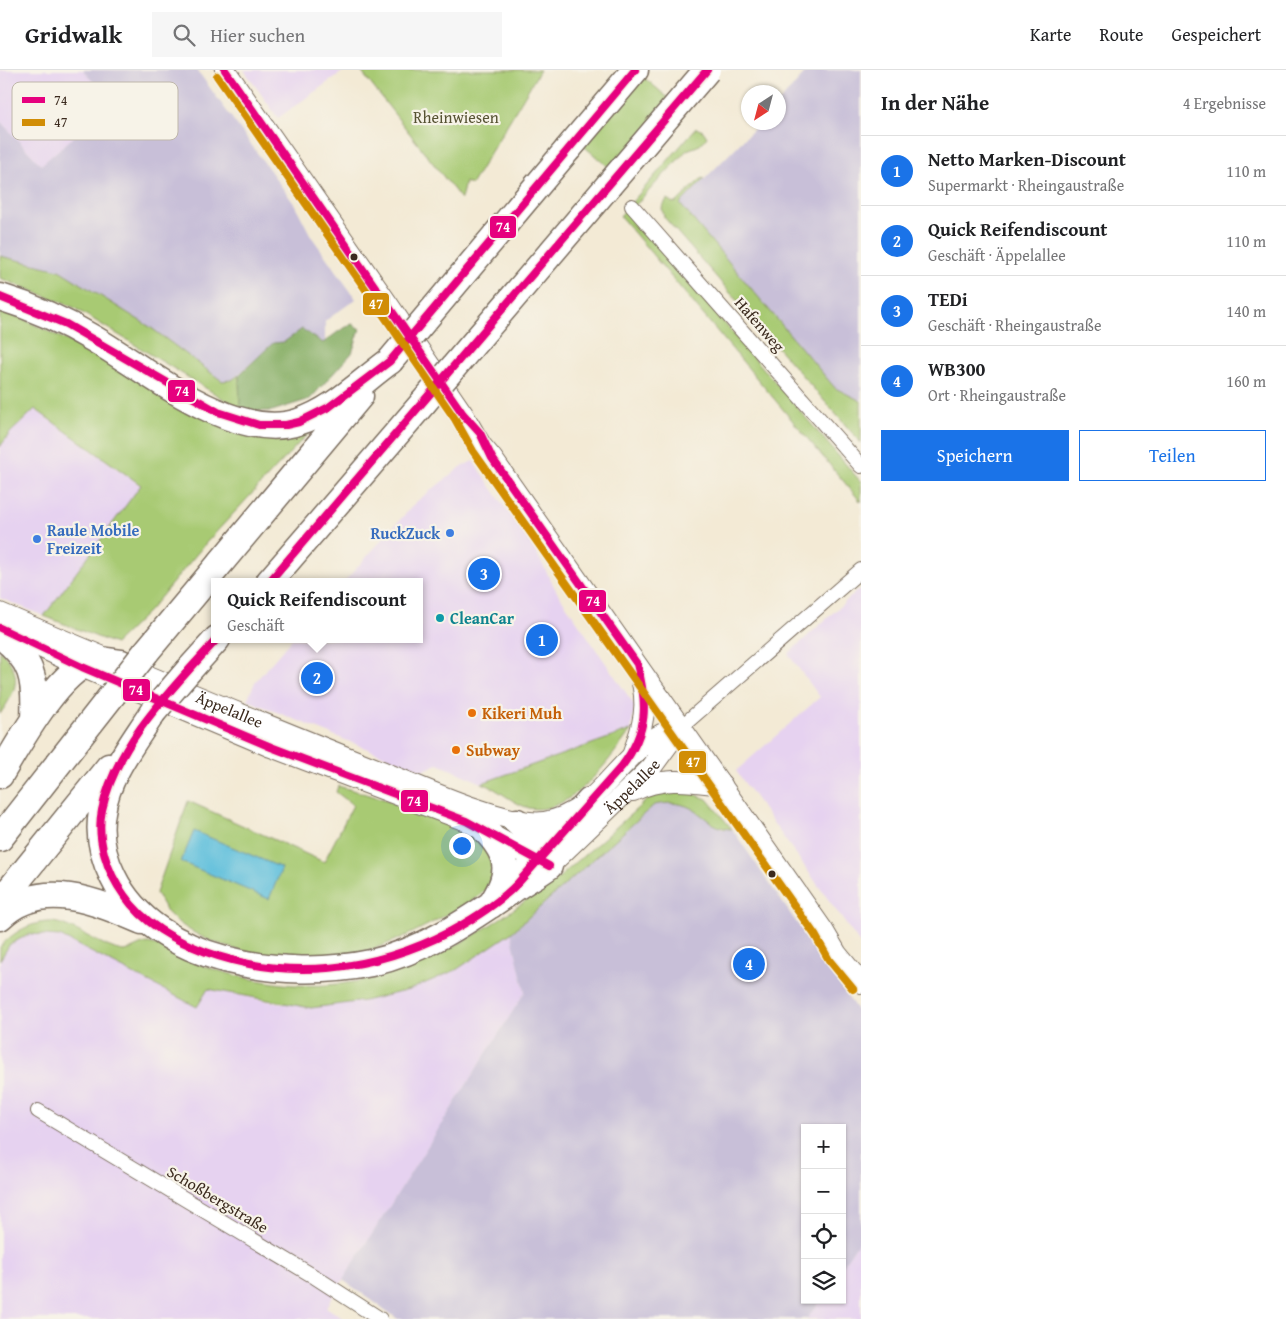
<!DOCTYPE html>
<html lang="de">
<meta charset="utf-8">
<style>
:root{--surface:#fff;--page:#f6f6f6;--text:#202124;--muted:#757577;--line:#e0e0e0;--accent:#1a73e8}
body{margin:0;font-family:"Gentium Book Plus",serif;background:var(--page);color:var(--text)}
.controls{position:absolute;right:15px;bottom:15px;display:grid;overflow:hidden;border-radius:0px;box-shadow:0 1px 4px #0004}
.controls button{width:45px;height:45px;display:grid;place-items:center;padding:0;border:0;border-bottom:1px solid var(--line);background:var(--surface);color:var(--text);font:25px sans-serif}
.compass{position:absolute;left:741px;top:15px;width:45px;height:45px;border-radius:50%;background:var(--surface);box-shadow:0 1px 4px #0004;rotate:216deg}
.you{position:absolute;left:461px;top:775px;width:18px;height:18px;margin:-12px;border:4px solid #fff;border-radius:50%;background:#1a73e8;box-shadow:0 0 0 8px #1a73e833}
.badge{display:grid;place-items:center;width:32px;height:32px;border-radius:50%;background:var(--accent);color:#fff;font-size:16px;font-weight:700}
.pin{position:absolute;translate:-50% -50%;border:2px solid #fff;box-shadow:0 1px 5px #0006}
.popup{position:absolute;left:211px;top:508px;width:212px;height:65px;box-sizing:border-box;display:grid;place-content:center;border-radius:0px;background:var(--surface);filter:drop-shadow(0 1px 4px #0005);font-size:16px;white-space:nowrap;color:var(--muted)}
.popup b{font-size:19px;color:var(--text)}
.popup::after{content:'';position:absolute;left:50%;top:100%;margin-left:-10px;border:10px solid transparent;border-top-color:var(--surface)}
.list{margin:0;padding:0;list-style:none}
h2{display:flex;justify-content:space-between;align-items:center;height:65px;margin:0;padding:0 20px;font-size:21px}
h2 small{font-size:16px;font-weight:400;color:var(--muted)}
.list li{display:grid;grid-template-columns:32px 1fr auto;gap:15px;align-items:center;box-sizing:border-box;height:70px;padding:0 20px;border-top:1px solid var(--line)}
.list b{display:block;font-size:19px;white-space:nowrap}
.list p{margin:0;font-size:16px;white-space:nowrap;color:var(--muted)}
.list em{font-size:16px;font-style:normal;color:var(--muted)}
.actions{display:flex;gap:10px;padding:15px 20px}
.actions a{flex:1;padding:11px 0;border:1px solid var(--accent);border-radius:0px;text-align:center;font-size:18px;color:var(--accent)}
.actions .main{background:var(--accent);color:#fff}
.icon{flex:none;width:28px;height:28px;fill:none;stroke:currentColor;stroke-width:2;stroke-linecap:round;stroke-linejoin:round}
.map{position:relative;flex:none;width:861px;height:1249px;overflow:hidden}
header{display:flex;align-items:center;gap:30px;box-sizing:border-box;height:70px;padding:0 25px;background:var(--surface);border-bottom:1px solid var(--line)}
header strong{font-size:24px}
nav{display:flex;gap:28px;margin-inline-start:auto;font-size:18px}
.search{width:350px;height:45px;background:var(--page);display:flex;align-items:center;gap:12px;box-sizing:border-box;padding:0 18px;border-radius:0px;color:var(--muted);font-size:19px}
main{display:flex}
aside{flex:1;background:var(--surface)}
.map>svg:first-child{display:block}
</style>
<header>
<strong>Gridwalk</strong>
<div class="search"><svg class="icon" aria-label="search" viewBox="0 0 24 24"><circle cx="10" cy="10" r="6"/><path d="M15 15l6 6"/></svg>Hier suchen</div>
<nav><a>Karte</a><a>Route</a><a>Gespeichert</a></nav>
</header>
<main>
<div class="map">
<svg width="861" height="1249" viewBox="0 0 861 1249">
<rect width="100%" height="100%" fill="#f7f3e8"/>
<filter id="ink" filterUnits="userSpaceOnUse"><feTurbulence type="fractalNoise" baseFrequency=".02" numOctaves="2"/><feDisplacementMap in="SourceGraphic" scale="10" xChannelSelector="R" yChannelSelector="G"/><feConvolveMatrix kernelMatrix="1 2 1 2 8 2 1 2 1" color-interpolation-filters="sRGB"/></filter>
<filter id="wash" filterUnits="userSpaceOnUse"><feTurbulence type="fractalNoise" baseFrequency=".0096" numOctaves="4" result="noise"/><feDisplacementMap in="SourceGraphic" scale="20" xChannelSelector="R" yChannelSelector="G"/><feGaussianBlur stdDeviation="1.12" result="paint"/><feColorMatrix in="noise" values="0 0 0 0 0 0 0 0 0 0 0 0 0 0 0 0 0 1.4 0 .05"/><feComposite in="paint" operator="in"/></filter>
<g filter="url(#wash)">
<rect width="100%" height="100%" fill="#f3ead5"/>
<path fill="#e6d2f0" d="M0,0H83L112,34L41,95L0,51Z
M244,0H345L278,48Z
M34,339L141,416L44,546L0,528V377L10,363Z
M473,391L536,482L557,522L635,636L631,660L482,713L438,694L422,701L247,630L255,612L292,569H420V512H344L416,432L461,397Z
M857,521H861V875L736,701L820,627L788,584Z
M511,863L525,922L326,1237L344,1249H0V890L10,874L30,864L60,866L197,936L207,919L282,934L456,900Z
M861,1168V1249H807L820,1230H842V1197Z"/>
<path fill="#c8bfd8" d="M83,0H197L295,135L311,166L356,229L325,251V272L323,273L302,259L284,272L273,273L232,310L222,311L150,257L59,200L0,186V51L41,95L112,34Z
M808,0H861V331L835,318L680,134L760,53L778,52L779,32Z
M669,732L684,734L699,742L722,759H732L861,946V1168L842,1197V1058H805V1230H820L807,1249H398L343,1210L525,922L511,863L654,735Z"/>
<path fill="#a8ca73" stroke="#727a48" d="M360,0H540L471,115L465,112L461,129Z
M635,0L685,42L627,112L569,64Z
M696,58L703,61L707,67L700,75L687,80L629,142L861,412V432L620,146Z
M702,108L704,109L680,134L835,318L861,331V373L664,147L662,138L667,129L673,133L677,132Z
M0,186L59,200L150,257L222,311L232,310L239,305L240,339L73,237L0,208Z
M0,241L21,248L89,281L168,329L314,357L206,473L149,541L115,574L44,546L141,415L35,339L10,363L0,377Z
M0,581C24,604 17,620 0,644Z
M631,660C611,688 570,747 529,738C513,734 499,719 482,713Z
M338,716L387,730L475,764L498,794C495,801 492,812 487,818C473,833 453,841 435,851C404,868 368,884 332,888C282,893 204,881 168,843C163,837 160,829 156,823L188,731L324,792L353,735L336,722Z
M686,721L707,729L732,759C701,759 701,725 654,735L511,863L456,900L409,920L364,931L311,938L208,919L197,937L60,866L30,864L10,874L0,890V877C13,862 32,851 53,852C72,854 105,879 123,881C131,881 140,873 148,873C159,874 179,887 190,891C234,907 280,918 327,915C410,910 479,866 544,817L546,819L648,729L659,724Z"/>
<path fill="#86ae65" stroke="#606c42" d="M352,254L360,259L352,283L310,329L272,341H249L240,339L239,305L273,273L284,272L302,259L323,273L339,261Z"/>
<path fill="#5ebfdc" stroke="#4c747d" d="M194,761L282,798L269,829L181,792Z"/>
</g>
<g filter="url(#ink)">
<g fill="none" stroke-linecap="round" stroke-linejoin="round">
<g stroke="#7b6d5e" stroke-width="16">
<path id="street" d="M632,136L861,396
M681,657L861,500
M38,1041L315,1207L380,1249"/>
</g>
<g stroke="#7b6d5e" stroke-width="22">
<g id="secondary">
<path d="M225,0L388,234L463,344L481,375L492,388L823,860L837,884L861,913"/>
<path id="s1" d="M0,543C125,597 252,649 379,700C416,715 507,757 544,752C606,742 620,671 681,657"/>
<path id="s2" d="M0,558L82,597L271,677L466,751L549,796L651,698L681,657"/>
<path d="M633,683C643,656 649,634 640,606"/>
<path d="M633,721C663,706 690,711 722,715"/>
</g>
</g>
<g stroke="#7b6d5e" stroke-width="29">
<path id="highway" d="M568,79L635,0
M0,227C33,237 64,251 94,269C147,300 234,373 298,352C333,341 361,312 390,291
M269,512L423,333
M0,565C33,590 36,609 34,649
M146,582L360,326
M189,600L217,569
M153,642C134,672 107,705 102,742C98,764 103,787 113,807C155,894 286,911 371,893C424,881 467,851 511,821C523,812 537,805 549,796L530,764L517,752
M0,705C18,675 59,599 94,591C102,589 113,592 121,593
M486,761C511,787 511,805 491,835
M0,768L113,624
M530,797L590,731
M0,832L109,697
M0,847C41,807 98,832 142,851"/>
</g>
<use href="#street" stroke="#fff" stroke-width="14"/>
<use href="#secondary" stroke="#fff" stroke-width="20"/>
<use href="#highway" stroke="#fff" stroke-width="26"/>
<g stroke="#7b6d5e" stroke-width="29" stroke-linecap="butt">
<path id="highway-bridge" d="M390,291L568,79
M423,333L707,0
M113,624L146,582
M153,642L189,600"/>
</g>
<use href="#highway-bridge" stroke="#fff" stroke-width="26"/>
<g stroke="#f7f3e8" stroke-width="11">
<path id="bus-1" d="M0,227L66,254L218,342L259,355H286L299,352L329,337L390,291L635,0
M269,512L707,0
M0,558L82,597L271,677L466,751L549,796
M217,569C173,618 116,673 102,740C96,769 107,802 124,825C144,854 174,870 206,882C289,912 374,901 451,861C475,848 499,833 518,813L622,696C648,661 648,635 637,594L492,388L480,363L463,344L225,0"/>
</g>
<g stroke="#f7f3e8" stroke-width="11">
<path id="bus-2" d="M217,6L380,240L455,349L473,381L815,865L829,890L853,919"/>
</g>
<use href="#bus-1" stroke="#e6007e" stroke-width="8"/>
<use href="#bus-2" stroke="#d18d06" stroke-width="8"/>
</g>
</g>
<g fill="#3b2a1e" stroke="#f7f3e8" stroke-width="2">
<circle cx="354" cy="187" r="4.5"/>
<circle cx="772" cy="804" r="4.5"/>
</g>
<g fill="#3f7fe0" stroke="#f7f3e8" stroke-width="2">
<circle cx="450" cy="463" r="5"/>
<circle cx="37" cy="469" r="5"/>
</g>
<circle fill="#0f9aa8" stroke="#f7f3e8" stroke-width="2" cx="440" cy="548" r="5"/>
<g fill="#e8710a" stroke="#f7f3e8" stroke-width="2">
<circle cx="472" cy="643" r="5"/>
<circle cx="456" cy="680" r="5"/>
</g>
<g text-anchor="middle" dominant-baseline="central" stroke-width="4.5" stroke-linejoin="round" paint-order="stroke">
<g font-size="16" fill="#565233" stroke="#f7f3e8">
<text x="456" y="47">Rheinwiesen</text>
</g>
<g font-size="16" fill="#3b2a1e" stroke="#f7f3e8">
<text transform="translate(760 254) rotate(49)">Hafenweg</text>
<text stroke="none"><textPath href="#s1" startOffset="249">Äppelallee</textPath></text>
<text stroke="none"><textPath href="#s2" startOffset="714">Äppelallee</textPath></text>
<text transform="translate(218 1129) rotate(31)">Schoßbergstraße</text>
</g>
<g font-size="16" font-weight="bold" fill="#366cbe" stroke="#f7f3e8" text-anchor="start">
<text x="47" y="460">Raule Mobile<tspan x="47" dy="18">Freizeit</tspan></text>
<text x="440" y="463" text-anchor="end">RuckZuck</text>
</g>
<g font-size="16" font-weight="bold" fill="#0d838f" stroke="#f7f3e8" text-anchor="start">
<text x="450" y="548">CleanCar</text>
</g>
<g font-size="16" font-weight="bold" fill="#c56008" stroke="#f7f3e8" text-anchor="start">
<text x="482" y="643">Kikeri Muh</text>
<text x="466" y="680">Subway</text>
</g>
</g>
<rect x="12" y="12" width="166" height="58" rx="8" fill="#f7f3e8" stroke="#bfb7ab" stroke-width="1"/>
<rect x="22" y="27" width="23" height="6" fill="#e6007e"/>
<rect x="22" y="49" width="23" height="7" fill="#d18d06"/>
<g font-size="14" fill="#3b2a1e">
<text x="54" y="35">74</text>
<text x="54" y="57">47</text>
</g>
<g stroke="#f7f3e8" stroke-width="2">
<rect x="489" y="145" width="28" height="24" rx="5" fill="#e6007e"/>
<rect x="362" y="222" width="28" height="24" rx="5" fill="#d18d06"/>
<rect x="167" y="309" width="29" height="24" rx="5" fill="#e6007e"/>
<rect x="578" y="519" width="29" height="24" rx="5" fill="#e6007e"/>
<rect x="122" y="608" width="29" height="24" rx="5" fill="#e6007e"/>
<rect x="678" y="680" width="29" height="24" rx="5" fill="#d18d06"/>
<rect x="400" y="719" width="29" height="24" rx="5" fill="#e6007e"/>
</g>
<g font-size="14" text-anchor="middle" font-weight="bold" fill="#fff">
<text x="503" y="162">74</text>
<text x="376" y="239">47</text>
<text x="182" y="326">74</text>
<text x="593" y="536">74</text>
<text x="136" y="625">74</text>
<text x="693" y="697">47</text>
<text x="414" y="736">74</text>
</g>
</svg>
<div class="controls">
<button>+</button>
<button>−</button>
<button><svg class="icon" aria-label="locate" viewBox="0 0 24 24"><circle cx="12" cy="12" r="6"/><path d="M12 2v4M12 18v4M2 12h4M18 12h4"/></svg></button>
<button><svg class="icon" aria-label="layers" viewBox="0 0 24 24"><path d="M12 4l9 5-9 5-9-5zM3 14l9 5 9-5"/></svg></button>
</div>
<svg class="compass" viewBox="-18 -18 36 36"><path d="M0-13l5 13h-10z" fill="#e53935"/><path d="M0 13l5-13h-10z" fill="#757577"/></svg>
<div class="you"></div>
<div class="pin badge" style="left:542px;top:570px">1</div>
<div class="pin badge" style="left:317px;top:608px">2</div>
<div class="popup"><b>Quick Reifendiscount</b>Geschäft</div>
<div class="pin badge" style="left:484px;top:504px">3</div>
<div class="pin badge" style="left:749px;top:894px">4</div>
</div>
<aside>
<h2>In der Nähe<small>4 Ergebnisse</small></h2>
<ul class="list">
<li><span class="badge">1</span><div><b>Netto Marken-Discount</b><p>Supermarkt · Rheingaustraße</p></div><em>110 m</em></li>
<li><span class="badge">2</span><div><b>Quick Reifendiscount</b><p>Geschäft · Äppelallee</p></div><em>110 m</em></li>
<li><span class="badge">3</span><div><b>TEDi</b><p>Geschäft · Rheingaustraße</p></div><em>140 m</em></li>
<li><span class="badge">4</span><div><b>WB300</b><p>Ort · Rheingaustraße</p></div><em>160 m</em></li>
</ul>
<div class="actions"><a class="main">Speichern</a><a>Teilen</a></div>
</aside>
</main>
